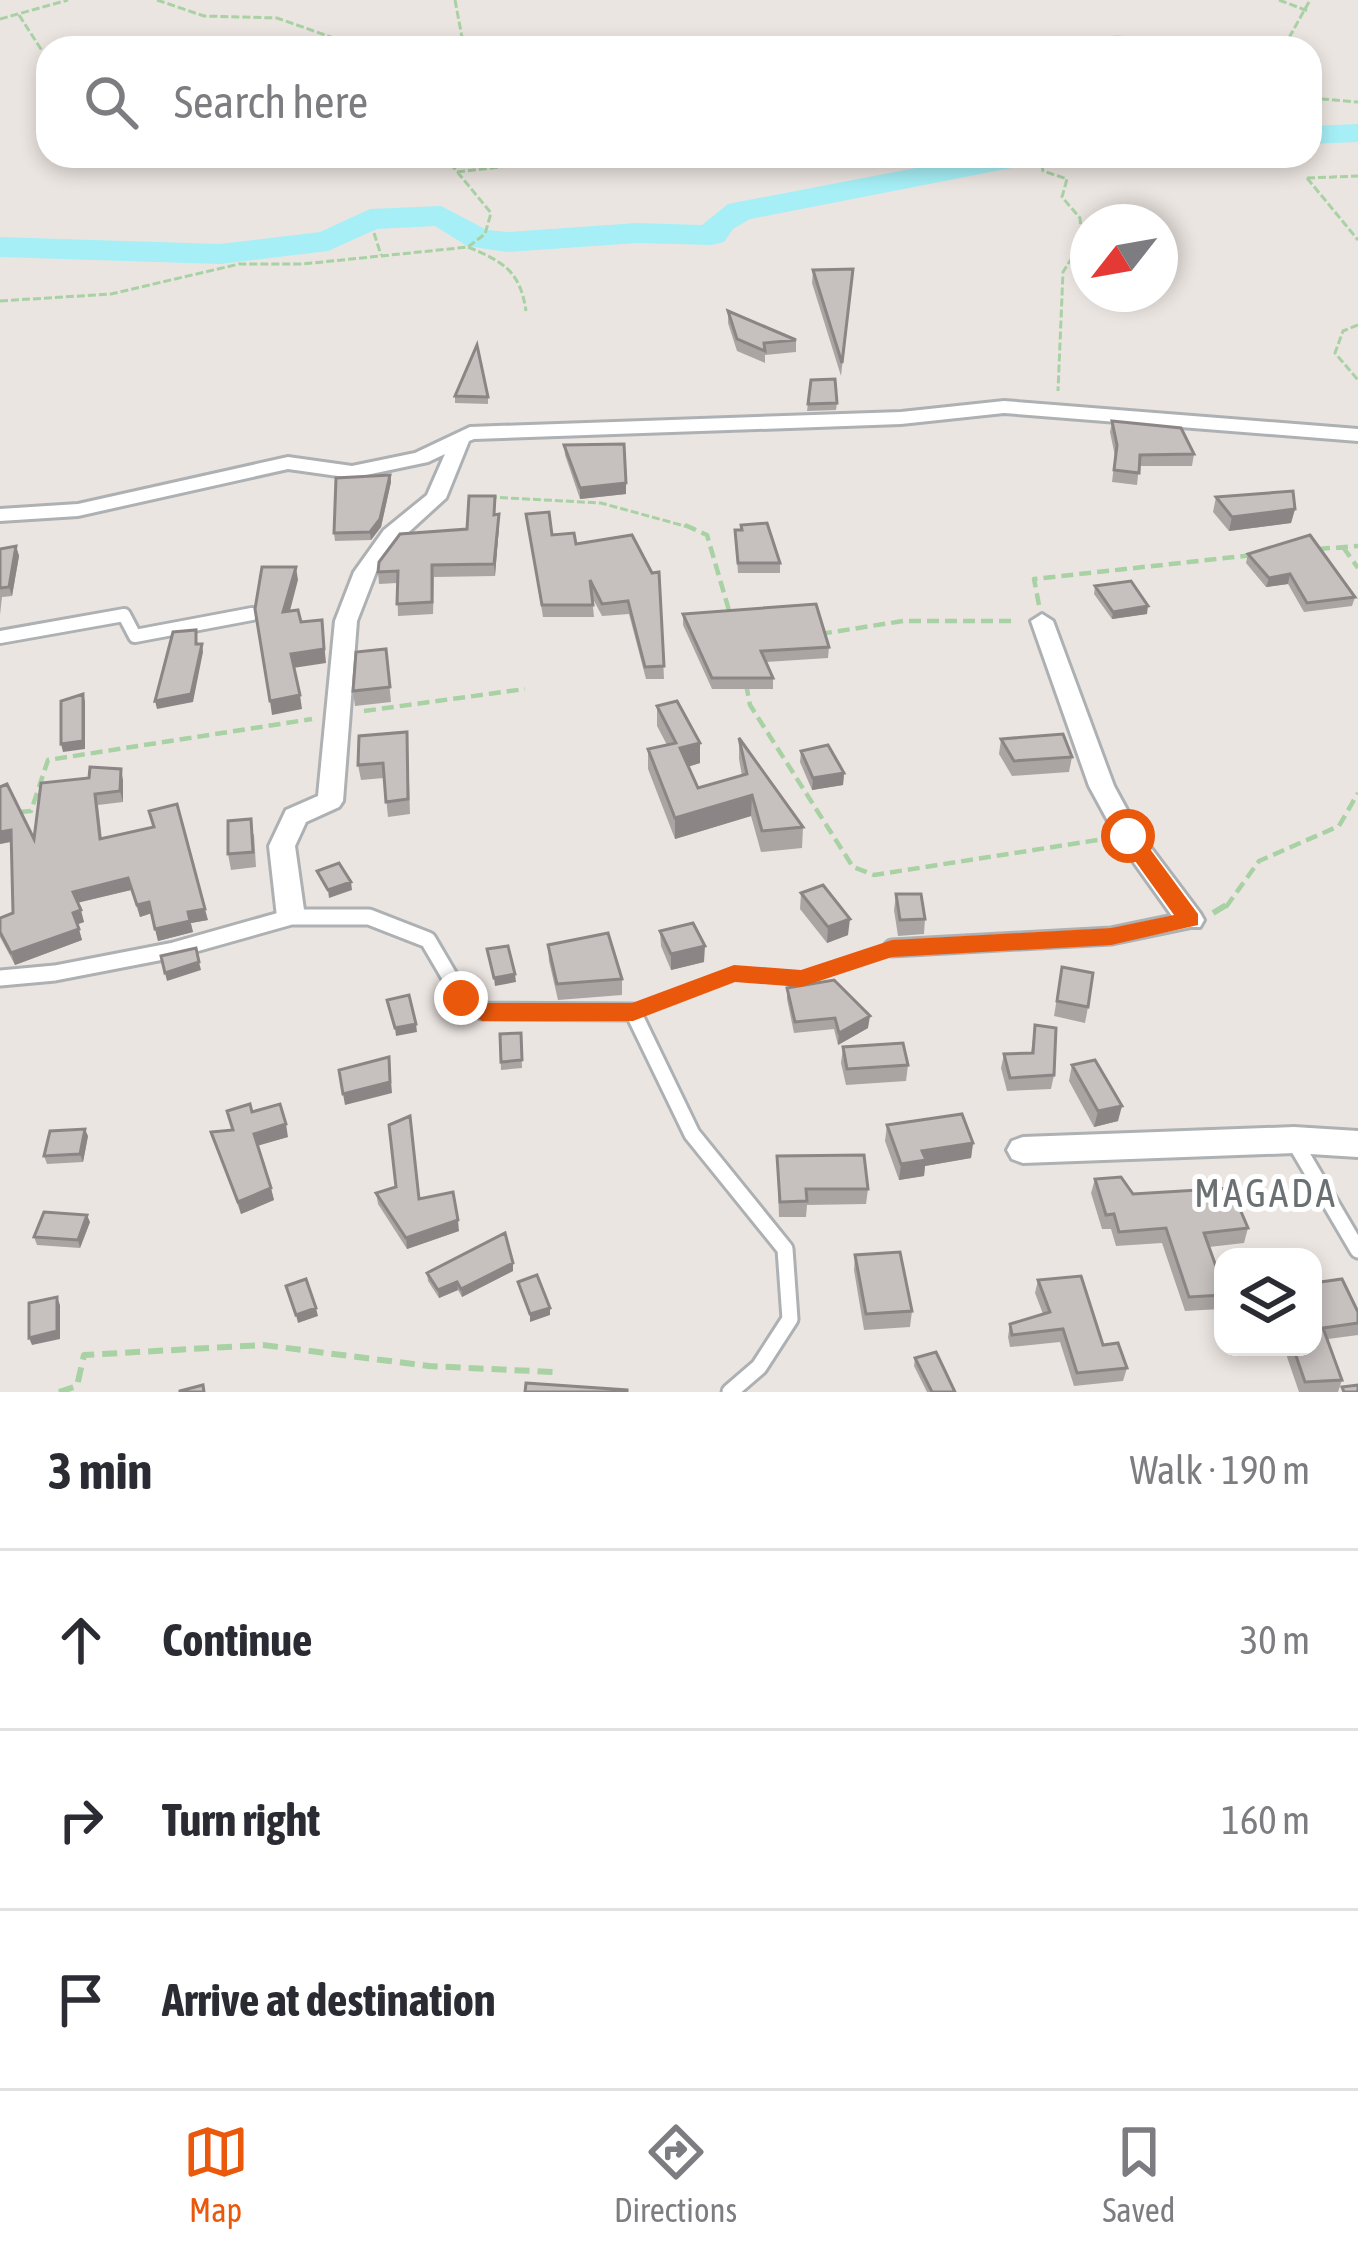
<!DOCTYPE html>
<meta charset="utf-8">
<style>
:root{--surface:#fff;--page:#f7f7f7;--text:#2b2b33;--muted:#7c7c81;--line:#e1e1e2;--accent:#ea580c}
body{margin:0;font-family:"Asap Condensed",sans-serif;background:var(--page);color:var(--text)}
.controls{position:absolute;right:36px;bottom:36px;display:grid;overflow:hidden;border-radius:24px;box-shadow:0 6px 18px #0003}
.controls button{width:108px;height:108px;display:grid;place-items:center;padding:0;border:0;border-bottom:3px solid var(--line);background:var(--surface);color:var(--text);font:60px sans-serif}
.compass{position:absolute;left:1070px;top:204px;width:108px;height:108px;border-radius:50%;background:var(--surface);box-shadow:0 6px 18px #0003;rotate:239deg}
.stop{position:absolute;width:36px;height:36px;margin:-27px;border:9px solid #ea580c;border-radius:50%;background:#fff}
.stop.end{background:#ea580c;border-color:#fff;box-shadow:0 3px 12px #0008}
.list{margin:0;padding:0;list-style:none}
h2{display:flex;justify-content:space-between;align-items:center;height:156px;margin:0;padding:0 48px;font-size:51px}
h2 small{font-size:39px;font-weight:400;color:var(--muted)}
.list li{display:grid;grid-template-columns:78px 1fr auto;gap:36px;align-items:center;box-sizing:border-box;height:180px;padding:0 48px;border-top:3px solid var(--line)}
.list b{display:block;font-size:45px;white-space:nowrap}
.list em{font-size:39px;font-style:normal;color:var(--muted)}
.icon{flex:none;width:66px;height:66px;fill:none;stroke:currentColor;stroke-width:2;stroke-linecap:round;stroke-linejoin:round}
.map{position:relative;flex:none;width:1358px;height:1392px;overflow:hidden}
.search{position:absolute;background:var(--surface);box-shadow:0 6px 18px #0003;left:36px;right:36px;top:36px;height:132px;display:flex;align-items:center;gap:30px;box-sizing:border-box;padding:0 42px;border-radius:36px;color:var(--muted);font-size:45px}
.sheet{height:696px;background:var(--surface)}
nav{display:flex;justify-content:space-around;align-items:center;box-sizing:border-box;height:168px;border-top:3px solid var(--line);background:var(--surface);font-size:33px;color:var(--muted)}
nav a{display:grid;justify-items:center;gap:6px}
nav .on{color:var(--accent)}
.map>svg:first-child{display:block}
</style>
<div class="map">
<svg width="1358" height="1392" viewBox="0 0 1358 1392">
<rect width="100%" height="100%" fill="#ebe5e1"/>
<g fill="none" stroke-linecap="round" stroke-linejoin="round">
<path fill="#a6eff6" fill-rule="evenodd" d="M1117,35L1148,39L1158,48H1074L1078,42Z
M1358,124V142L1310,144V126Z
M978,156H1021L1012,168L1001,170L750,219L733,229L724,242L712,245L637,243L507,252L467,246L435,226L377,229L328,251L220,264L0,257V237L220,244L320,232L370,209L441,206L487,230L507,232L637,223L702,225L728,204Z"/>
<g stroke="#adb1b3" stroke-width="18">
<path id="lane-far1" d="M0,637L124,615L135,636L252,614"/>
</g>
<g stroke="#adb1b3" stroke-width="21">
<path id="lane" d="M892,948L1111,936L1188,920
M0,978L55,973L174,950L291,917H369L428,940L462,998L482,1011L633,1012L692,1134L785,1249L790,1319L759,1367L730,1392
M1294,1141L1358,1250"/>
</g>
<g stroke="#adb1b3" stroke-width="6">
<path id="street" d="M1004,401L1358,429V441L1004,413L901,424L474,439L469,441L446,498L400,540L376,572L357,621L343,801L339,807L306,822L295,846L305,917L301,924H281L277,917L269,846L286,810L318,796L335,621L354,572L384,530L427,495L445,454L428,462L352,478L288,469L78,516L0,521V509L78,504L288,457L352,466L415,453L470,427L901,412Z
M1042,614L1053,621L1114,786L1139,832L1200,913L1204,920L1200,927H1180L1120,843L1089,786L1031,621Z
M1294,1127L1358,1131V1157L1294,1153L1023,1163L1012,1159L1007,1150L1012,1141L1023,1137Z"/>
</g>
<path stroke="#a8d1a4" stroke-width="3" stroke-dasharray="8 3" stroke-linecap="butt" d="M157,0L204,16L277,18L345,42L398,48
M455,0L464,48
M1279,0L1308,11
M19,15L48,60
M0,19L68,0
M69,48L76,37
M1295,48L1290,36L1310,0
M1310,98L1358,102
M980,156L1041,159L1043,171L1067,179L1062,197L1080,218L1082,242L1063,272L1058,391
M457,172L593,156
M1307,178L1358,240
M1307,178L1358,176
M374,233L381,255
M468,247C504,262 520,271 526,311
M0,301L111,294L239,264H303L468,247L485,234L491,213L450,163L452,156
M1358,325L1343,331L1335,353L1358,380
M489,497L601,503L692,528"/>
<path stroke="#a8d1a4" stroke-width="4.5" stroke-dasharray="12 6" stroke-linecap="butt" d="M685,525L707,535L730,614
M1343,547L1358,568
M1318,549L1358,546
M1039,605L1034,579L1253,555
M820,634L903,621H1017
M746,684L750,705L853,867L874,875L1104,839
M364,711L525,689
M20,812L31,811L48,760L312,719
M1226,907L1259,861L1339,826L1358,793"/>
<path stroke="#a8d1a4" stroke-width="6" stroke-dasharray="15 8" stroke-linecap="butt" d="M1213,913L1228,904
M649,1006L733,973L801,978L874,954
M59,1392L77,1386L84,1355L263,1345L429,1366L553,1372"/>
<use href="#lane-far1" stroke="#fff" stroke-width="12"/>
<use href="#lane" stroke="#fff" stroke-width="15"/>
<use href="#street" fill="#fff" fill-rule="evenodd"/>
</g>
<path fill="#aaa5a3" d="M853,269L841,376L812,283L813,270Z
M728,311L796,340V352L765,355V363L737,351L728,323Z
M811,380L837,403L836,410L807,411Z
M455,396L488,397V404L455,403Z
M1112,421L1194,454L1192,466H1139L1137,485L1112,482L1115,456L1110,432Z
M564,445L626,494L580,499L565,455Z
M390,475L391,482L381,527L371,540L335,541L334,533Z
M495,496V514L499,526L495,576L434,577L433,614L398,616L397,583L379,584L378,572L467,529Z
M1216,497L1295,509L1291,523L1229,531L1213,512Z
M526,514L552,535L652,573L659,572L664,679H646L629,614L602,616L592,597L594,617H543Z
M741,525L780,563V573H738L735,530H741Z
M16,546L19,556L12,596L2,597L0,615V549Z
M1248,554L1355,597L1352,606L1304,612L1288,584L1266,587L1246,563Z
M1095,586L1147,614L1112,619L1094,594Z
M683,614L829,647L828,658L766,662L773,678V689H712L683,625Z
M386,649L391,702L355,706L353,691Z
M657,706L700,743V763L688,767L698,788L742,776L739,759V738L803,827L802,848L761,852L751,816L675,839L648,769V749L667,745L657,726Z
M1001,739L1072,757L1069,772L1012,776L999,754Z
M408,748L410,814L388,817L384,778L361,780L358,765Z
M801,751L844,773L843,785L812,790L800,762Z
M123,780V802L98,805L102,839L208,920L191,923L193,932L158,941L152,913L140,917L131,890L77,903L84,922L77,924L82,940L15,965L0,937V918L13,913L11,842L0,844V787L34,839L41,783Z
M254,834L256,867L231,870L228,854Z
M801,893L848,935L827,943L800,909Z
M896,894L925,919L924,934L898,936L894,910Z
M660,931L704,962L671,970L661,946Z
M548,945L622,979V995L558,1000L549,961Z
M1062,967L1088,1007L1085,1023L1054,1016Z
M787,988L868,1028L838,1045L834,1029L794,1033L787,999Z
M1035,1025L1054,1075L1051,1089L1007,1091L1001,1068L1004,1054L1031,1053Z
M521,1033L522,1068L501,1070L500,1034Z
M843,1047L908,1065L906,1081L846,1085L841,1063Z
M1072,1065L1118,1121L1094,1127L1069,1081Z
M252,1112L288,1137L258,1145L274,1200L241,1214L211,1132L232,1130Z
M887,1125L973,1143L971,1158L925,1166L924,1176L899,1180L885,1141Z
M88,1136L83,1162L47,1164L44,1156Z
M777,1156L868,1189L866,1204L807,1205L806,1217H779Z
M1095,1179L1133,1194L1248,1228L1244,1243L1209,1247L1223,1286L1221,1309L1185,1311L1162,1243L1116,1246L1111,1229H1102L1091,1193Z
M376,1193L420,1199L459,1231L407,1249L378,1204Z
M90,1222L80,1248L37,1245L34,1237Z
M855,1255L912,1311L910,1327L864,1330L854,1270Z
M513,1263V1271L462,1297L458,1290L439,1298L428,1281L427,1273Z
M1038,1280L1127,1368L1123,1381L1074,1386L1060,1342L1010,1347L1008,1337L1010,1324L1043,1314L1035,1293Z
M1313,1283L1358,1312V1335L1328,1339L1342,1380L1338,1392H1299L1287,1357L1289,1351L1288,1347H1313Z
M915,1358L955,1392H927L914,1366Z"/>
<path fill="#8b8685" d="M390,475L391,482L381,527L371,540L370,532Z
M626,483V494L580,499V488Z
M1295,509L1291,523L1229,531L1232,517Z
M499,514V526L495,576L494,564Z
M16,546L19,556L12,596L9,587Z
M296,567L298,580L286,626L283,612Z
M1290,574L1288,584L1266,587L1269,578Z
M1148,606L1147,614L1112,619L1113,612Z
M322,620L326,663L293,668L291,654Z
M202,644L203,652L193,702L157,709L155,701Z
M83,694L85,701V749L63,752L61,744Z
M300,695L302,709L272,715L270,701Z
M700,743V763L680,769V748Z
M121,769L123,780V802L120,791Z
M844,773L843,785L812,790L813,778Z
M752,795L751,816L675,839V818Z
M11,830L14,841L0,844V832Z
M128,878L131,890L76,903L73,892Z
M351,882L352,890L329,898L328,890Z
M149,902L152,913L140,917L137,905Z
M205,909L208,920L191,923L188,912Z
M81,910L84,922L76,925L73,913Z
M850,919L848,935L827,943L828,927Z
M190,921L193,932L158,941L155,929Z
M79,929L82,940L15,965L11,953Z
M705,946L704,962L671,970V954Z
M199,962L201,970L167,981L165,973Z
M515,974L516,982L495,986L494,978Z
M870,1016L868,1028L838,1045L839,1033Z
M416,1024L417,1032L396,1036L395,1028Z
M389,1057L392,1093L345,1105L343,1094Z
M1122,1106L1118,1121L1094,1127L1098,1111Z
M286,1124L288,1137L257,1146L254,1134Z
M85,1129L88,1136L83,1162L80,1154Z
M973,1143L971,1158L925,1166L924,1176L899,1180L901,1164L922,1151Z
M271,1188L274,1200L241,1214L238,1202Z
M87,1215L90,1222L80,1248L78,1240Z
M458,1220L459,1231L407,1249L406,1238Z
M513,1263V1271L462,1297L461,1289Z
M457,1282L458,1290L439,1298L438,1290Z
M57,1297L60,1305V1339L32,1345L29,1338Z
M316,1308L318,1316L298,1323L296,1315Z
M550,1308V1315L530,1322V1314Z"/>
<path fill="#c6c0be" stroke="#8b8685" stroke-width="3" d="M853,269L842,363L813,270Z
M728,311L796,340L764,343L765,351L737,339Z
M477,345L488,397L455,396Z
M835,379L837,403L808,404L811,380Z
M1112,421L1181,428L1194,454L1140,455L1139,473L1114,470L1117,445Z
M624,444L626,483L580,488L564,445Z
M390,475L380,519L370,532L334,533L336,478Z
M1293,491L1295,509L1232,517L1216,497Z
M469,496H495L494,515L499,514L494,564L432,565V602L397,604L398,571L378,572L379,562L400,534L467,529Z
M549,512L552,535L574,533L576,544L632,535L652,573L659,572L664,666L645,667L628,601L602,604L590,580L593,605H542L526,514Z
M767,523L780,563H738L735,530H742L741,525Z
M1310,535L1355,597L1307,603L1290,574L1269,578L1248,554Z
M16,546L9,587L0,588V549Z
M262,567H296L283,612L298,610L301,622L322,620L324,649L291,654L300,695L270,701L255,609Z
M1131,581L1148,606L1113,612L1095,586Z
M816,604L829,647L761,651L773,678H712L683,614Z
M196,630V644H202L191,694L155,701L173,632Z
M386,649L390,687L353,691L356,652Z
M83,694V741L61,744V701Z
M677,701L700,743L680,748L698,788L747,774L739,738L803,827L762,831L752,795L675,818L648,749L676,743L657,706Z
M407,732L408,799L386,802L383,763L358,765L359,736Z
M1063,734L1072,757L1014,761L1001,739Z
M828,745L844,773L813,778L801,751Z
M90,767L121,769L120,791L95,794L100,839L154,827L149,811L177,804L205,909L188,912L190,921L155,929L149,902L137,905L128,878L73,892L81,910L73,913L79,929L11,953L0,932V918L13,913L11,830L0,832V787L7,784L34,839L41,783L89,778Z
M251,819L253,852L228,854V821Z
M339,863L351,882L328,890L317,871Z
M823,885L850,919L828,927L801,893Z
M896,894H921L925,919L900,920Z
M693,923L705,946L671,954L660,931Z
M608,933L622,979L557,984L548,945Z
M508,946L515,974L494,978L487,949Z
M196,948L199,962L165,973L161,956Z
M1062,967L1093,973L1088,1007L1057,1001Z
M834,980L870,1016L839,1033L835,1018L795,1022L787,988Z
M409,995L416,1024L395,1028L387,1000Z
M1035,1025L1056,1028L1054,1075L1010,1078L1004,1054L1033,1053Z
M521,1033L522,1060L501,1062L500,1034Z
M903,1043L908,1065L847,1069L843,1047Z
M389,1057L390,1082L343,1094L339,1070Z
M1095,1060L1122,1106L1098,1111L1072,1065Z
M250,1104L252,1112L280,1104L286,1124L254,1134L271,1188L238,1202L211,1132L233,1130L227,1111Z
M962,1114L973,1143L922,1151L926,1160L901,1164L887,1125Z
M410,1116L419,1199L453,1192L458,1220L406,1238L376,1193L396,1187L389,1125Z
M85,1129L80,1154L44,1156L50,1131Z
M864,1155L868,1189H806L807,1201L780,1202L777,1156Z
M1121,1177L1133,1194L1231,1188L1248,1228L1204,1233L1223,1286V1295L1189,1297L1166,1228L1119,1232L1114,1214L1106,1215L1095,1179Z
M44,1212L87,1215L78,1240L34,1237Z
M505,1233L513,1263L461,1289L457,1282L438,1290L427,1273Z
M900,1252L912,1311L866,1314L855,1255Z
M537,1275L550,1308L530,1314L518,1282Z
M1081,1276L1103,1345L1118,1343L1127,1368L1077,1373L1063,1329L1012,1335L1010,1324L1050,1312L1038,1280Z
M306,1279L316,1308L296,1315L286,1286Z
M1342,1279L1358,1312V1323L1323,1328L1342,1380L1305,1382L1293,1347H1313V1283Z
M57,1297V1331L29,1338V1303Z
M936,1352L955,1392H932L915,1358Z
M526,1383L627,1390V1392H525Z
M203,1385L204,1392H180V1391Z
M1358,1385V1392H1344L1342,1387Z"/>
<path fill="#ea580c" d="M1128,828L1136,830L1198,914V925L1111,945L892,957L801,987L735,982L633,1021H482L450,998L461,989L486,1003H632L734,965L801,970L892,940L1111,928L1174,915L1117,836Z"/>
<g text-anchor="middle" dominant-baseline="central" stroke-width="10" stroke-linejoin="round" paint-order="stroke">
<g font-size="39" letter-spacing="3" fill="#6b7172" stroke="#fff">
<text x="1266" y="1193">MAGADA</text>
</g>
</g>
</svg>
<div class="controls">
<button><svg class="icon" aria-label="layers" viewBox="0 0 24 24"><path d="M12 4l9 5-9 5-9-5zM3 14l9 5 9-5"/></svg></button>
</div>
<svg class="compass" viewBox="-18 -18 36 36"><path d="M0-13l5 13h-10z" fill="#e53935"/><path d="M0 13l5-13h-10z" fill="#7c7c81"/></svg>
<div class="stop" style="left:1128px;top:836px"></div>
<div class="stop end" style="left:461px;top:998px"></div>
<div class="search"><svg class="icon" aria-label="search" viewBox="0 0 24 24"><circle cx="10" cy="10" r="6"/><path d="M15 15l6 6"/></svg>Search here</div>
</div>
<section class="sheet">
<h2>3 min<small>Walk · 190 m</small></h2>
<ul class="list">
<li><svg class="icon" aria-label="ahead" viewBox="0 0 24 24"><path d="M12 20V5M6 11l6-6 6 6"/></svg><div><b>Continue</b></div><em>30 m</em></li>
<li><svg class="icon" aria-label="right" viewBox="0 0 24 24"><path d="M7 20v-9h11M14 6l5 5-5 5"/></svg><div><b>Turn right</b></div><em>160 m</em></li>
<li><svg class="icon" aria-label="arrive" viewBox="0 0 24 24"><path d="M6 21V4h12l-3 4 3 4H6"/></svg><div><b>Arrive at destination</b></div></li>
</ul>
</section>
<nav>
<a class="on"><svg class="icon" aria-label="map" viewBox="0 0 24 24"><path d="M3 6l6-2 6 2 6-2v14l-6 2-6-2-6 2zM9 4v14M15 6v14"/></svg>Map</a>
<a><svg class="icon" aria-label="directions" viewBox="0 0 24 24"><path d="M12 3l9 9-9 9-9-9zM9 14v-3h6M13 9l2 2-2 2"/></svg>Directions</a>
<a><svg class="icon" aria-label="saved" viewBox="0 0 24 24"><path d="M7 4h10v16l-5-4-5 4z"/></svg>Saved</a>
</nav>
